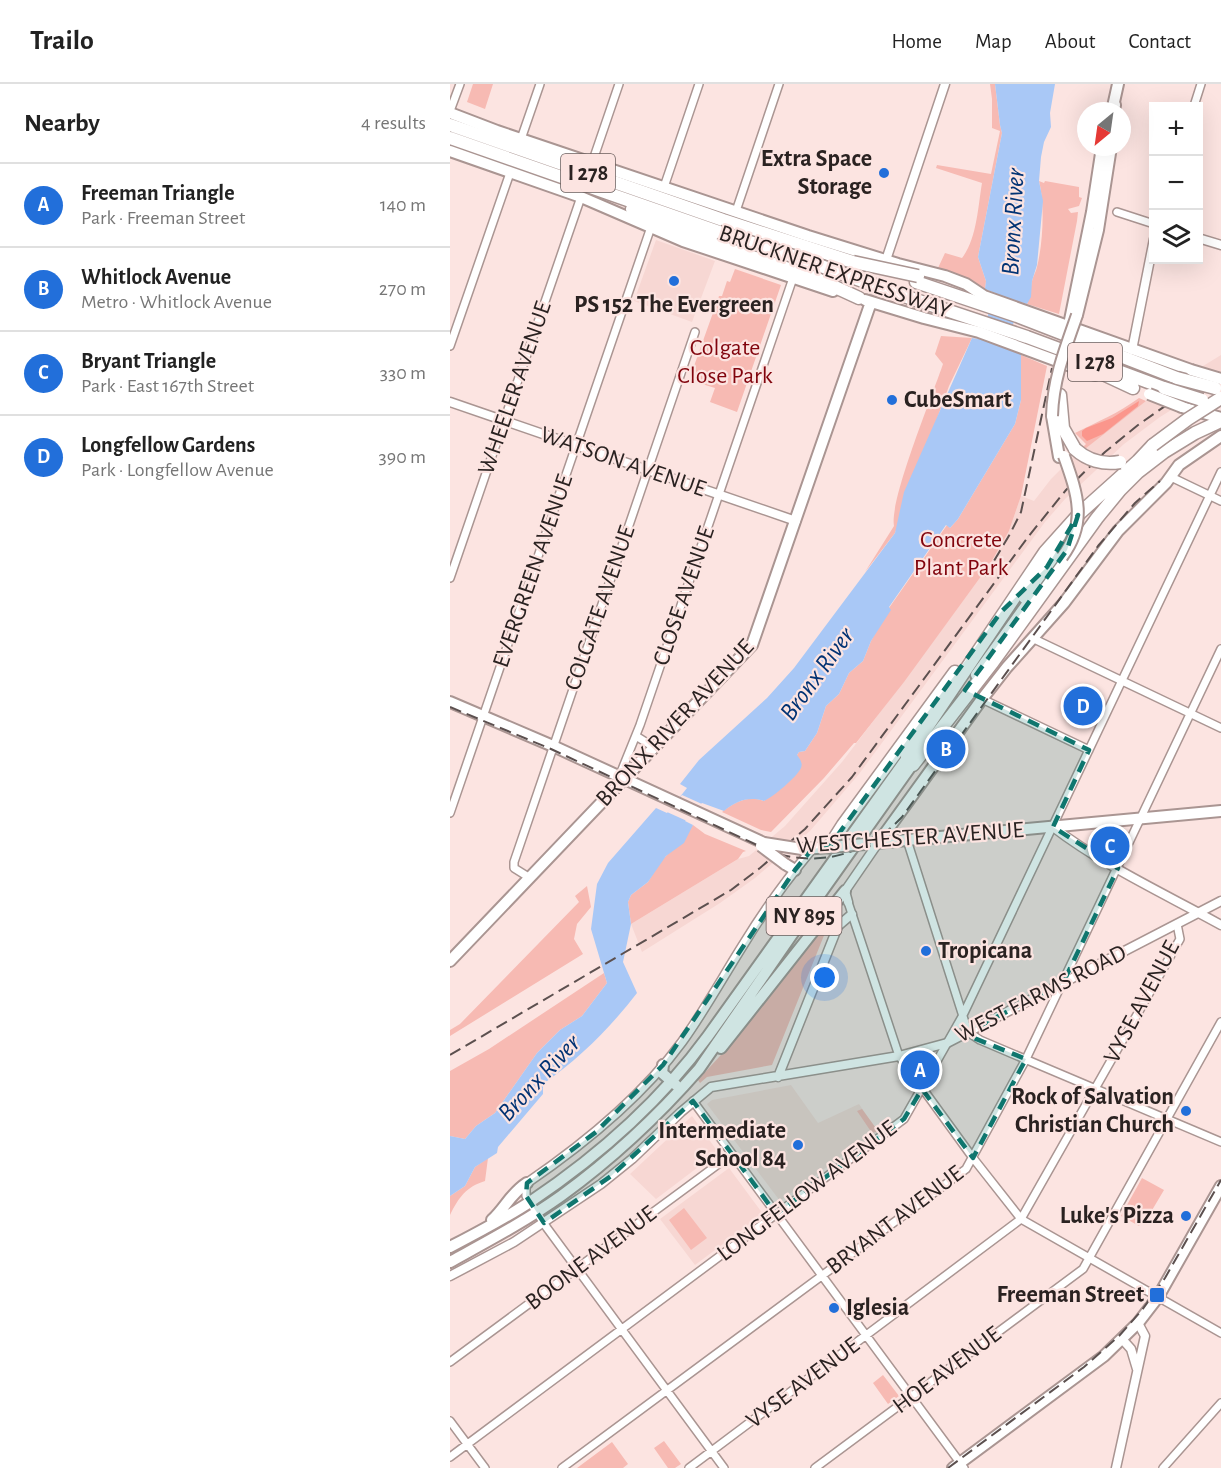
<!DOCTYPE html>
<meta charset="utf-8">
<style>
:root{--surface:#fff;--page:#f2f2f2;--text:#222;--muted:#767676;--line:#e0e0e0;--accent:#226fda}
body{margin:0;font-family:"Alegreya Sans",sans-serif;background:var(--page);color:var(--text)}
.controls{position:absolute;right:18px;top:18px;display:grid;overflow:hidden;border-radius:0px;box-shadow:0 6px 24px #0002}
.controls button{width:54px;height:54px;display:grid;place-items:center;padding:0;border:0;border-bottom:2px solid var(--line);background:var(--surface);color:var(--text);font:30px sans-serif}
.compass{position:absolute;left:627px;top:18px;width:54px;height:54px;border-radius:50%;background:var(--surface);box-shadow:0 6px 24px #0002;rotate:209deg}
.you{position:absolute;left:375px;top:894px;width:21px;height:21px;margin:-15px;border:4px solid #fff;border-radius:50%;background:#1a73e8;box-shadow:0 0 0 9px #1a73e833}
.badge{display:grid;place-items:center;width:39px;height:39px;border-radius:50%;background:var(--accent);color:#fff;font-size:20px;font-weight:700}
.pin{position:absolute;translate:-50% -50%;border:3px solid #fff;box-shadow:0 2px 6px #0006}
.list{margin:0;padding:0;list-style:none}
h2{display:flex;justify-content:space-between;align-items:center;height:78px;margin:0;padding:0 24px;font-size:26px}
h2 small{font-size:20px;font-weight:400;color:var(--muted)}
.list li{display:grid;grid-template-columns:39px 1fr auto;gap:18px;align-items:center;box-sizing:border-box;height:84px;padding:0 24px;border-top:2px solid var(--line)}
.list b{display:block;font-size:22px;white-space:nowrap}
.list p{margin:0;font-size:20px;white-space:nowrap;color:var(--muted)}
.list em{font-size:20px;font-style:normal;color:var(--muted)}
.icon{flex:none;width:33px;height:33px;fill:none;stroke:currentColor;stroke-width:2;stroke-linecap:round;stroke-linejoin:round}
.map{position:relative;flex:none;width:771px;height:1384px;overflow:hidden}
header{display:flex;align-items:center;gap:36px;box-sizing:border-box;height:84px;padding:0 30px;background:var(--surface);border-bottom:2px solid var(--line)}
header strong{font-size:28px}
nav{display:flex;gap:33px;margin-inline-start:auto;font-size:21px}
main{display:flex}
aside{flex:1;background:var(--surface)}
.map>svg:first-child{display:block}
</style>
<header>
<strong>Trailo</strong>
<nav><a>Home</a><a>Map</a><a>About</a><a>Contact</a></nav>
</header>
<main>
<aside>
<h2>Nearby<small>4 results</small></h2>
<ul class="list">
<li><span class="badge">A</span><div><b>Freeman Triangle</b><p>Park · Freeman Street</p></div><em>140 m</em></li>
<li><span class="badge">B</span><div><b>Whitlock Avenue</b><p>Metro · Whitlock Avenue</p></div><em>270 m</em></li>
<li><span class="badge">C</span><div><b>Bryant Triangle</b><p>Park · East 167th Street</p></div><em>330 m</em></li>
<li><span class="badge">D</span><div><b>Longfellow Gardens</b><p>Park · Longfellow Avenue</p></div><em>390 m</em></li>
</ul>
</aside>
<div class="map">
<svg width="771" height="1384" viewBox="0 0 771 1384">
<rect width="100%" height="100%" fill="#fce4e1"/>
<path fill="#f7d7d3" d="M206,156L265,177L242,238L184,217Z
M771,271V295L710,333L674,360L615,415L595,438L409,690L360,747L305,794L270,819L192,868L181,840L288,775L299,772L335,742L392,678L454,597L540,480L559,447L571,412L584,417L601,395L632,364L635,365L688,322Z
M341,1001L368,1039L409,1020L428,1048L396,1069L330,1117L257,1020L262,1016Z
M242,1032L268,1068L206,1115L180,1090Z
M279,1084L313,1130L245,1181L210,1135Z"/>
<path fill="#f7bab3" d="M23,0H43L35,25L17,18Z
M540,0H545L550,41L552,49L528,173L536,197L535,207L519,195L488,184L495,169L512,174C527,155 528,122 532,99L486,84L487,81L541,90L550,47L542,44V15Z
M589,97L594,99L595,97L629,103V113L632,114L629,122L618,125L621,129L628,128L627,137L609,230L577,220C581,211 580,206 582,197C583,192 586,188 587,183C593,159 595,121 589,97Z
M285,185L331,201L287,328L260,318L265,304L239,296L269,212H272L277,197L280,198Z
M491,252L522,254L499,302L445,449L415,488L444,442C439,417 483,310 493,280L485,270Z
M571,271L597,282L571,412L559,447L540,480L454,598L406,659H404L374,694L321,748L311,746L272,728C285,718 298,711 314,717L339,697L347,671L349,668L355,667L367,649L376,622L389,610L399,589L413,577L421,557L439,524L497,441L500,444L508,435L565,340L571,316Z
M689,314L696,317L635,365L632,364L636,360L625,349C649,337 667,330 689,314Z
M635,608L653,617L641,641L623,632Z
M243,741L255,750L296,767L293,768L288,775L181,840L178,818L181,811L198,798L209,780Z
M672,751L665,769L639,755Z
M137,802L141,823L127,840L124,855L133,870L0,952V946L10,940L129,818L125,812Z
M381,834L322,981L257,993L250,999L248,996L280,961L372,842Z
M154,889L157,899L132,932L110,946L87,969L45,1029L26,1042L15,1055L0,1052V987L39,965Z
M412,1025L428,1047L422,1049L407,1027Z
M38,1074L35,1097C16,1103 9,1113 0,1131V1112L15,1102L25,1083Z
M692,1094L714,1106L698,1133L677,1121Z
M234,1124L257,1154L241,1166L219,1136Z
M674,1126L693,1136L689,1142L671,1132Z
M433,1291L449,1312L438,1320L423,1299Z
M214,1357L231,1380L225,1384H218L204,1364Z
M162,1358L178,1380L173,1384H127Z"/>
<path fill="#fb968c" d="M689,317L688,322L653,350L637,357L632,352V347L636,344L662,334Z"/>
<path fill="#a9c8f6" d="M545,0H605L600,29L601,43L594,58L591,73L589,97L593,117L587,181L582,197L581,213L577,220L571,218L562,243L563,265L571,268V316L565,340L508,435L500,444L496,441L439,523L441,526L421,557L413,577L399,589L389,610L376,622L367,649L355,667L349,668L347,671C350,675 353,679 351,684C347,693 323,713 314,717C299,712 286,717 274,727L252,719L235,737L243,741L234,759L216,772L198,798L181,811L178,818L181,840L173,878L187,909C160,944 129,975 93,1000V1010L48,1063L47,1069L25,1083L15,1102L0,1112V1052L15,1055L26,1042L45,1029L87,969L110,946L132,932L157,899L141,845L147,800L158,779L206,724L217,729L237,704L230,700L249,676L317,614L344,584L445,449L454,408L522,254L535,256L542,236L537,234L545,209L535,205L536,197L528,173L552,49L550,41Z"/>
<path fill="#fce4e1" d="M232,711L252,720L237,737L217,728Z"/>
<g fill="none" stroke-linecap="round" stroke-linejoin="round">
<path stroke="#d2bdbb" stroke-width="10" stroke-dasharray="10 5" stroke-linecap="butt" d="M421,218L436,176"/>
<g stroke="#aa9592" stroke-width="10">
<path id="minor" d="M744,22L751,0
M0,27L10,0
M71,55L90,0
M142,79L169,0
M214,103L249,0
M286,127L329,0
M667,128L704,140
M0,262L60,89
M721,393L771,417
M0,494L131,113
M582,554L771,644
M532,615L639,666
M186,652L205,664
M169,693L190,641L343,194
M0,729L201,143
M457,756L518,948L530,956L771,1058
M80,794L64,784V778L245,248
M398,818L449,972L523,1074L571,1135L771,1249
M243,1017L514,1384
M76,1101V1112L97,1144L274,1384
M0,1278L282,1070
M0,1337L35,1384
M0,1373L454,1035L513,931L771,388
M112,1384L516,1085L576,975L771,565
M239,1384L571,1135L730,855L727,840
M365,1384L633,1185L771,938
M713,1384L771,1319"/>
</g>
<g stroke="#aa9592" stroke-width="11">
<path id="tertiary" d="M748,154L771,161
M436,176L495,0
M682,266L704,155
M0,318L346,437
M603,743C654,782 715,810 771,841
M398,818L395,807L428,759
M328,993L388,842L402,830
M77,1099C134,1060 191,1014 232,958C255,926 274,891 295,858C315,825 338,794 362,765
M0,1192L64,1158L151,1100L182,1075L231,1028L261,1003L449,972L497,959L771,817
M672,1255L681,1265L687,1285
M666,1384L695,1252L688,1239"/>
</g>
<g stroke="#aa9592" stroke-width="14">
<path id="secondary" d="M662,27L668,0
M0,29L47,47L358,152L448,180L495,192L516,200L534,212L741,286
M0,67L131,113L233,157L383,207
M415,216L474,234L529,248L645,291
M619,241L642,128L652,63
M732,323L771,334
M0,618L103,662L314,759
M425,759L771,727
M428,759L532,615L557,583L614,519L668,447L716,399L729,381L771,352
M352,765L381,763
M335,780L345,786
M0,877L302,561L421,218
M503,1384L654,1272L688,1239L708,1213L771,1102"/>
</g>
<g stroke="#aa9592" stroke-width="14">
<path id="primary" d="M664,27L665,21
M627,231L648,146L661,63
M602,332L609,373
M574,514L606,470
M526,591L585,509
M271,964L395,807
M213,981L212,989L226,1001
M42,1136C56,1123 60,1110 77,1099
M0,1163C27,1149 54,1135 80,1118C147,1073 210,1018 258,952L462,667
M0,1178C38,1157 76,1137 111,1112C162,1075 208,1032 249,985L361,823L466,675"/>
</g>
<g stroke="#aa9592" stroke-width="15">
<path id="motorway" d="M0,41L273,136L403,178
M0,54L269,148
M182,125L247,153L361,192L409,214
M466,198L567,232L727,294
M460,214L577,253L714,304
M638,283L683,304
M610,311L613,344L625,365
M457,673L595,468L630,429L688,377L703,361
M463,681L543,578L647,434L670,406L688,388L714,368L745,349L771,337
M379,763L393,741L505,588"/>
</g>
<use href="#minor" stroke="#fff" stroke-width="7"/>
<use href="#tertiary" stroke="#fff" stroke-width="8"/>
<use href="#secondary" stroke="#fff" stroke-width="10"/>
<use href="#primary" stroke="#fff" stroke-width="10"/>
<use href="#motorway" stroke="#fff" stroke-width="12"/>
<path stroke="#5c504f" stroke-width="2" stroke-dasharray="12 6" stroke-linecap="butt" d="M535,492L560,450L571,428L602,284
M0,623L101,665L322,768C370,784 417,770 452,733L648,462L685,419L710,397
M0,971L281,806L310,784L355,745L402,693L578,453L616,406L655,368L688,341L728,313L771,289
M498,1384L634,1283L669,1252L692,1226L715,1194L771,1096"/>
<g stroke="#aa9592" stroke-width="14" stroke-linecap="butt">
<path id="secondary-bridge" d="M741,286L771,295
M699,310L732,323
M314,759L352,765
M311,762L335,780
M381,763L415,760"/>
</g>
<g stroke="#aa9592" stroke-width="14" stroke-linecap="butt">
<path id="primary-bridge" d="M602,332C603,296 615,265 627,231
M612,473C638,438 627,409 614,372"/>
</g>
<g stroke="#aa9592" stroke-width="15" stroke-linecap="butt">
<path id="motorway-bridge" d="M269,148L349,174L460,214
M403,178L468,192
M727,294L765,304
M714,304L752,316
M703,361L738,335L771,314
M625,365C637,376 653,381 670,378"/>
</g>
<use href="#secondary-bridge" stroke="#fff" stroke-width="10"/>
<use href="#primary-bridge" stroke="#fff" stroke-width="10"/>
<use href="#motorway-bridge" stroke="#fff" stroke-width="12"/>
</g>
<path fill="#0f766e" fill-opacity="0.2" stroke="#0f766e" stroke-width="4.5" stroke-dasharray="12 8" stroke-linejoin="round" d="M628,431L617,466L515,606L639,666L603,743L668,784L613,899L514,950L576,975L523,1074L472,1005L454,1035L326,1130L243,1017L161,1092L94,1139L76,1112L77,1099L146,1048L213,981L345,786L362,765L379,763L551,528L597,483Z"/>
<g fill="#226fda" stroke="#fce4e1" stroke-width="2">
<circle cx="434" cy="89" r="6"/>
<circle cx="224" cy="197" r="6"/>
<circle cx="442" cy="316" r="6"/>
<circle cx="476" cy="867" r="6"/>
<circle cx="736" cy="1027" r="6"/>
<circle cx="348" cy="1061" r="6"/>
<circle cx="736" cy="1132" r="6"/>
<rect x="699" y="1203" width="16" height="16" rx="3"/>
<circle cx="384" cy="1224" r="6"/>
</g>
<g text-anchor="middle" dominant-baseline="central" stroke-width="4.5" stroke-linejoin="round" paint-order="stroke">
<g fill="#fce4e1" stroke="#695c5b" stroke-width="1.5">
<rect x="111" y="70" width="54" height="38" rx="4.5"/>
<rect x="618" y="259" width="54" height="38" rx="4.5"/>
<rect x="316.5" y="813" width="75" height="38" rx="4.5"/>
</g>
<g font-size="22" font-weight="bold" fill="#2a2221">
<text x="138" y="89">I 278</text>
<text x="645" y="278">I 278</text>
<text x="354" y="832">NY 895</text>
</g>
<g font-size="24" font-weight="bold" fill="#2a2221" stroke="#fce4e1" text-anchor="end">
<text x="422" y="75">Extra Space<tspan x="422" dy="28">Storage</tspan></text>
<text x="224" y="221" text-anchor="middle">PS 152 The Evergreen</text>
<text x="454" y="316" text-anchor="start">CubeSmart</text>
<text x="488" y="867" text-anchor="start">Tropicana</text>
<text x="724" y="1013">Rock of Salvation<tspan x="724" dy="28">Christian Church</tspan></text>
<text x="336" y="1047">Intermediate<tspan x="336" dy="28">School 84</tspan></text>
<text x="724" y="1132">Luke's Pizza</text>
<text x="694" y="1211">Freeman Street</text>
<text x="396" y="1224" text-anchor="start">Iglesia</text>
</g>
<g font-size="24" fill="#2a2221" stroke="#fce4e1">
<text transform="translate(385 188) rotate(19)">BRUCKNER EXPRESSWAY</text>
<text transform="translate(65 304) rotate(-71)">WHEELER AVENUE</text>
<text transform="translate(173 378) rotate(19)">WATSON AVENUE</text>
<text transform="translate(83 487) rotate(-71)">EVERGREEN AVENUE</text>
<text transform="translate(234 512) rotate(-71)">CLOSE AVENUE</text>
<text transform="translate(150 524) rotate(-71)">COLGATE AVENUE</text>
<text transform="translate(225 639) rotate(-47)">BRONX RIVER AVENUE</text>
<text transform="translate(460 754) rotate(-4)">WESTCHESTER AVENUE</text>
<text transform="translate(591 910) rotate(-27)">WEST FARMS ROAD</text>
<text transform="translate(692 918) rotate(-62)">VYSE AVENUE</text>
<text transform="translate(357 1107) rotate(-37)">LONGFELLOW AVENUE</text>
<text transform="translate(445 1136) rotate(-37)">BRYANT AVENUE</text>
<text transform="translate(141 1174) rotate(-37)">BOONE AVENUE</text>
<text transform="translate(497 1286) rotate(-37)">HOE AVENUE</text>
<text transform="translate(353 1299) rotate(-37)">VYSE AVENUE</text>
</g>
<g font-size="24" fill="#81040d" stroke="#fce4e1">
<text x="275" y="264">Colgate<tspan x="275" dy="28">Close Park</tspan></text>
<text x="511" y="456">Concrete<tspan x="511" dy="28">Plant Park</tspan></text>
</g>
<g font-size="26" font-style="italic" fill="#023374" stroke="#fce4e1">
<text transform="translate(563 138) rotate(-87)">Bronx River</text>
<text transform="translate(367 590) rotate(-54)">Bronx River</text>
<text transform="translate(89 994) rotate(-47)">Bronx River</text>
</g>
</g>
</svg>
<div class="controls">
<button>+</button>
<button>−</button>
<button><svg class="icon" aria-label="layers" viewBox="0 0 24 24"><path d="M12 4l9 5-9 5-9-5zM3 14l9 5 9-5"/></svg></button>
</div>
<svg class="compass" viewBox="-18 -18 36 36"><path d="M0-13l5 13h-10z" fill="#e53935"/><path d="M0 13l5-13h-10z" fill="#767676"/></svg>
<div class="you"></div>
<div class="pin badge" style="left:470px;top:986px">A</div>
<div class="pin badge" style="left:496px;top:665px">B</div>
<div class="pin badge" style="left:660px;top:762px">C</div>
<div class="pin badge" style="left:633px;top:622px">D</div>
</div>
</main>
